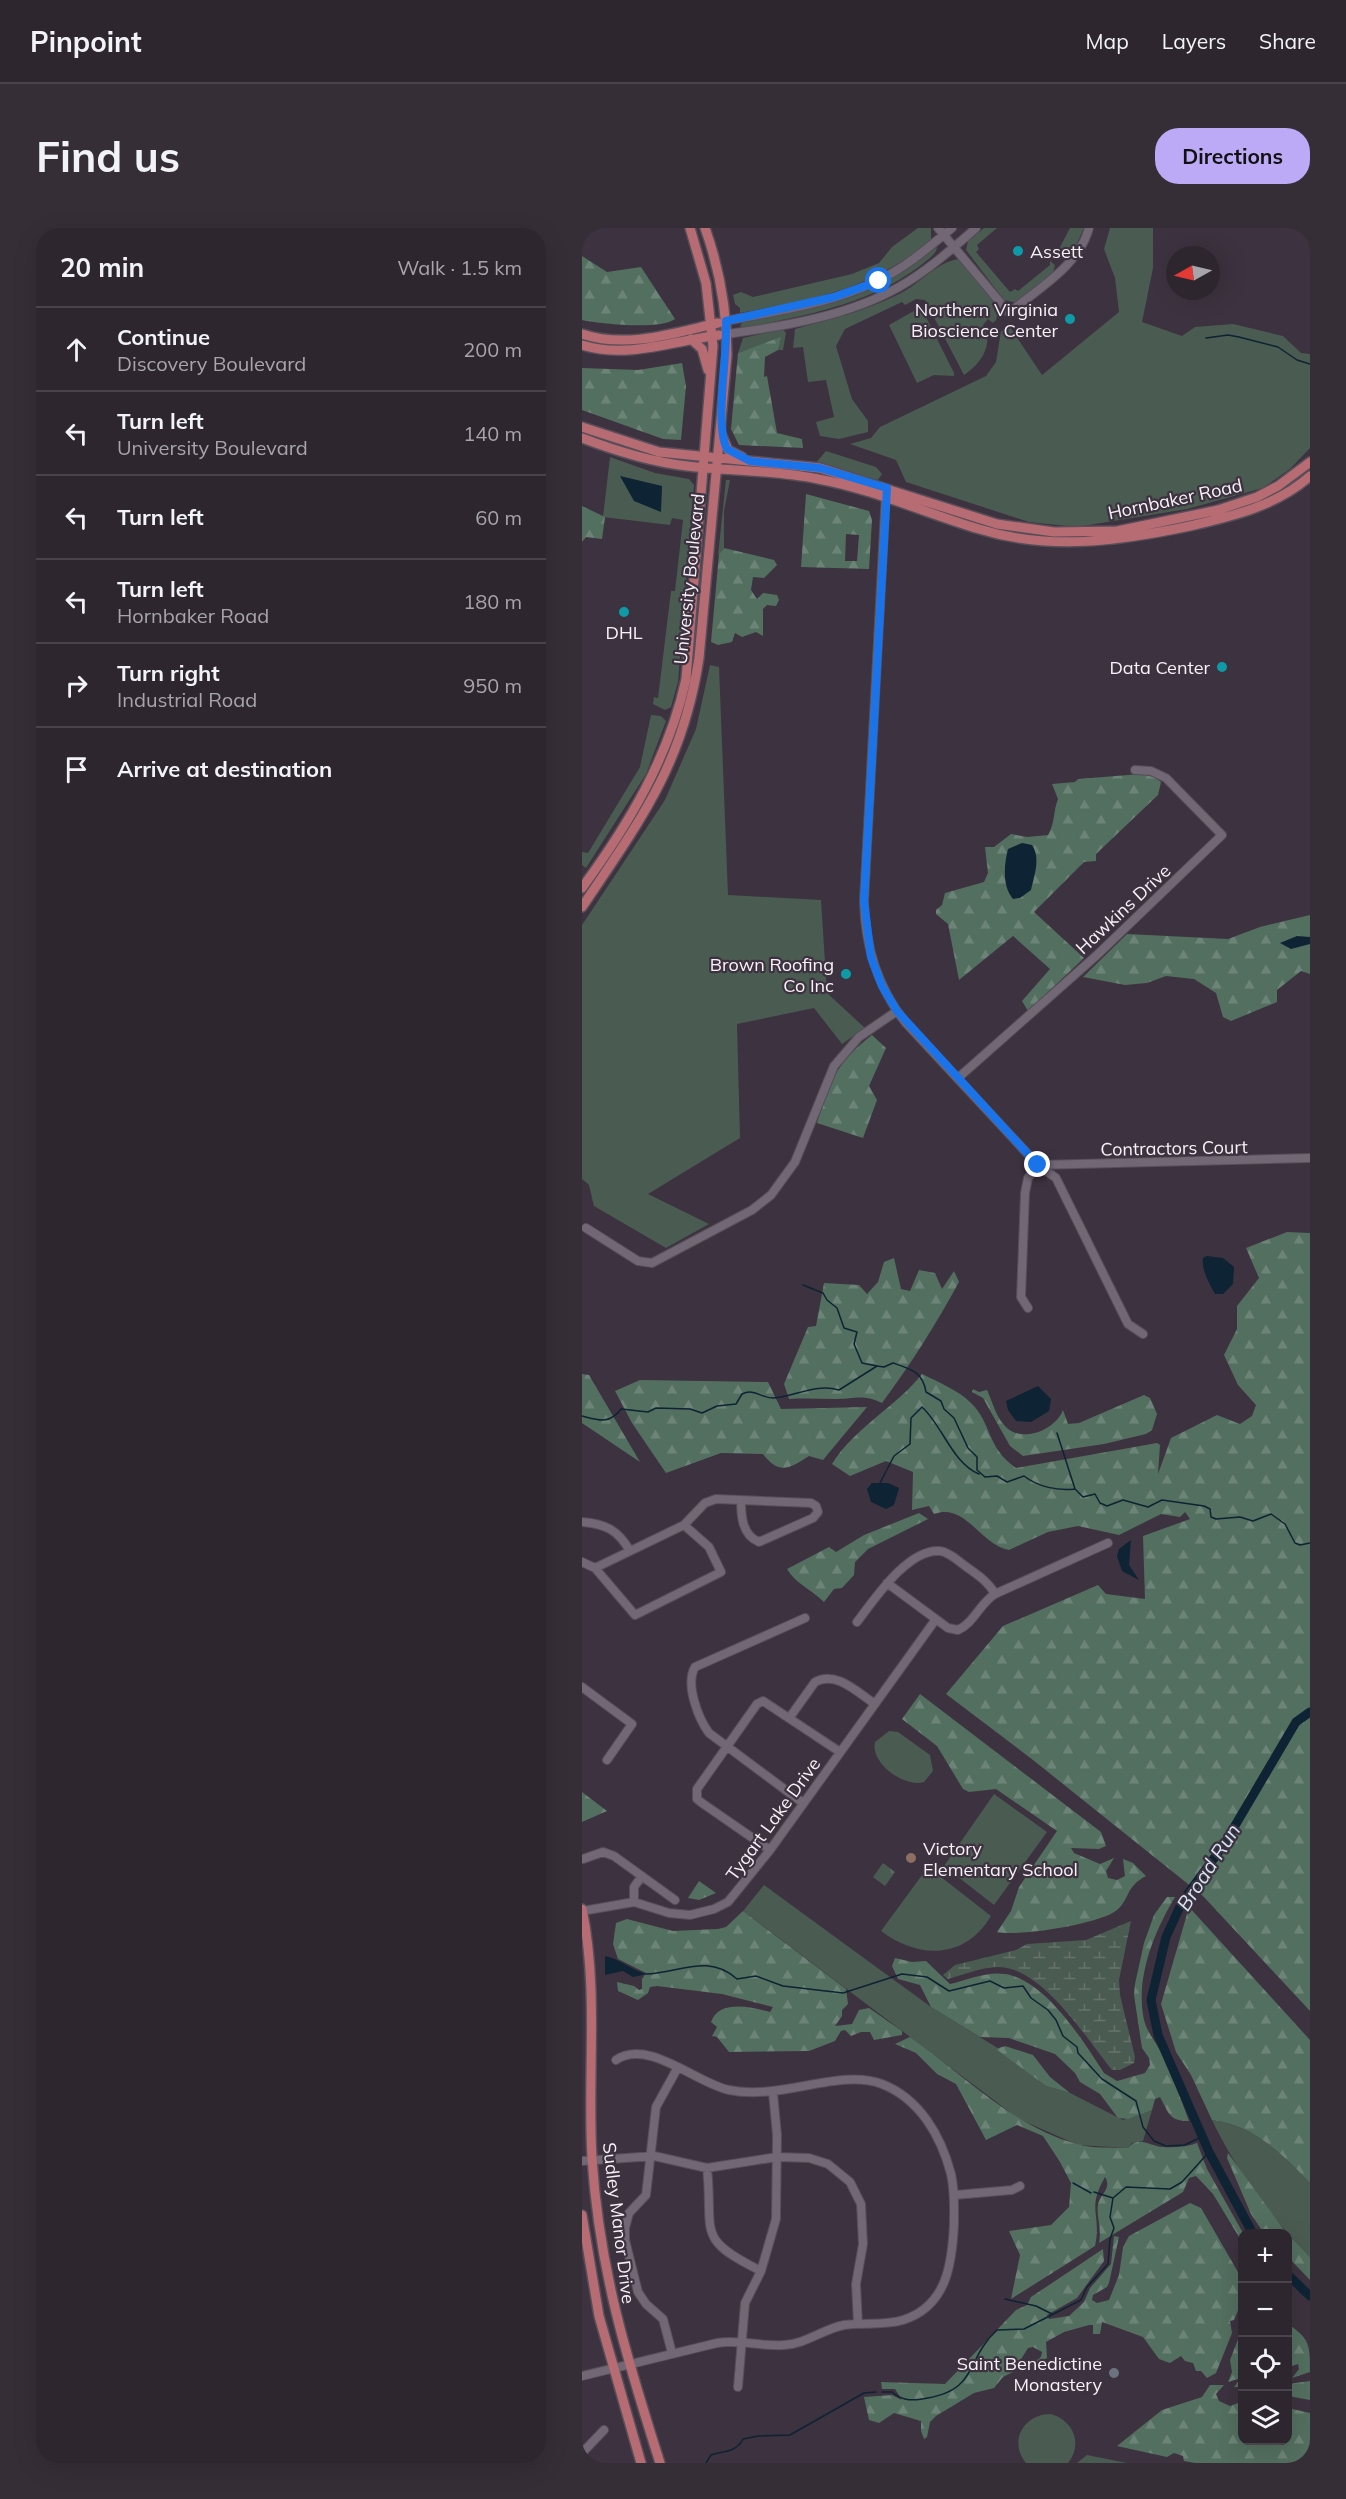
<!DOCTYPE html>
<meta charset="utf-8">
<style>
:root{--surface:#2e262f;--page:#362e37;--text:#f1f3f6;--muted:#a7a5aa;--line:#49434b;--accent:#bcaaf6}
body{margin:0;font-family:Mulish,sans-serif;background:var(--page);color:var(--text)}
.controls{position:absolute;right:18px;bottom:18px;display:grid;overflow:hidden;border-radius:12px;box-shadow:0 6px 24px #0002}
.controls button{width:54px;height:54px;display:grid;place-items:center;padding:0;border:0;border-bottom:2px solid var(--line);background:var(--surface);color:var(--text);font:30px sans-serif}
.compass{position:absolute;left:584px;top:18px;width:54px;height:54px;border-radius:50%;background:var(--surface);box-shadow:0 6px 24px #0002;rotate:262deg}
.stop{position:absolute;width:18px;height:18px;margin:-14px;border:4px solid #1a73e8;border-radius:50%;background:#fff}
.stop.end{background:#1a73e8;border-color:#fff;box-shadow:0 2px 6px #0008}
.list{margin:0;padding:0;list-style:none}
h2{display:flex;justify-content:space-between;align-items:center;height:78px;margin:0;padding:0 24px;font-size:26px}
h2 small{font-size:20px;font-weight:400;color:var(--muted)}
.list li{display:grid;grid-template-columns:39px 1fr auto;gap:18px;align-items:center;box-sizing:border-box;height:84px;padding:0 24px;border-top:2px solid var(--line)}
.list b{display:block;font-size:22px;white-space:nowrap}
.list p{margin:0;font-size:20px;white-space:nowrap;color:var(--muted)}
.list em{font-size:20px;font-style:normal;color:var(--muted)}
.icon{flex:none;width:33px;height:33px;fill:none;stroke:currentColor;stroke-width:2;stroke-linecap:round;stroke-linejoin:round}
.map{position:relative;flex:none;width:728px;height:2235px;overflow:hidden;border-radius:24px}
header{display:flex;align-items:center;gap:36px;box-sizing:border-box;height:84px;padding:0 30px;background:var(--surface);border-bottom:2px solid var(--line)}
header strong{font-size:28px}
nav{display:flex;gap:33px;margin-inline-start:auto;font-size:21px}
.intro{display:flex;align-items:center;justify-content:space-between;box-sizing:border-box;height:144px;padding:0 36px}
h1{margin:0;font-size:42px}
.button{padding:15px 27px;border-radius:24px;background:var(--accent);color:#111;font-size:21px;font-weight:700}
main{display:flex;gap:36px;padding:0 36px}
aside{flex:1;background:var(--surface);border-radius:24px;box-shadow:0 6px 24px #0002}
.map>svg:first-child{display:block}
</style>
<header>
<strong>Pinpoint</strong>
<nav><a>Map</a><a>Layers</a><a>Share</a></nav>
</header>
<div class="intro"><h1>Find us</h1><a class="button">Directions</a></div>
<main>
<aside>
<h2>20 min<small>Walk · 1.5 km</small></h2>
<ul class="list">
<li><svg class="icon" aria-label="ahead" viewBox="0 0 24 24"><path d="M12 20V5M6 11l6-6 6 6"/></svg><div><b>Continue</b><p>Discovery Boulevard</p></div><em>200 m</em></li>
<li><svg class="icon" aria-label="left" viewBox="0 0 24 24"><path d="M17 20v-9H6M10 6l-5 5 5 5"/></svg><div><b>Turn left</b><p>University Boulevard</p></div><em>140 m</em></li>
<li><svg class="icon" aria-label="left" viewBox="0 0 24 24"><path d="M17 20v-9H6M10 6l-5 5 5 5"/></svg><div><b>Turn left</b></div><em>60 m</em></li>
<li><svg class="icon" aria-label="left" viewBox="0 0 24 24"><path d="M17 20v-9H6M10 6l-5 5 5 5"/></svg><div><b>Turn left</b><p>Hornbaker Road</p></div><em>180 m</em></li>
<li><svg class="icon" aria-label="right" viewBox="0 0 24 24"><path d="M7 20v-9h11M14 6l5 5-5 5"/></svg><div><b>Turn right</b><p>Industrial Road</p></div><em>950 m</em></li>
<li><svg class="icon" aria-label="arrive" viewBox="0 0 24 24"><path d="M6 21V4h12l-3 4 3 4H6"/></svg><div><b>Arrive at destination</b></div></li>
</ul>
</aside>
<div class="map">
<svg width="728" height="2235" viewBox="0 0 728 2235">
<defs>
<pattern id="forest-firs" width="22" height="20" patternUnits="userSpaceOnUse" patternTransform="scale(1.5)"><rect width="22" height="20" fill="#536f5f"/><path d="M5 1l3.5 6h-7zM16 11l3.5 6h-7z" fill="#6c8477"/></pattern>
<pattern id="wetland-marsh" width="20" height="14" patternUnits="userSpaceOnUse" patternTransform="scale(1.5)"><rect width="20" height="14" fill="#4a5b51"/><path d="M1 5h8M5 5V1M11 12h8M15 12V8" fill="none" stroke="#65736b"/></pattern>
<pattern id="park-tufts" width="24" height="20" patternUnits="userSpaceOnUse" patternTransform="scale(1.5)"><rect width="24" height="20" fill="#4a5b51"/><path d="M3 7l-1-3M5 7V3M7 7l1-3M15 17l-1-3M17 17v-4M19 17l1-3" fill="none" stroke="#65736b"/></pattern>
</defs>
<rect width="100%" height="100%" fill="#3d323f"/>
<path fill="#4a5b51" d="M336,0H349V13C283,63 238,70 158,85V80L153,76L151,67L159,64L171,69L270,46L297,35L310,19Z
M402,0H415L395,17L397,21L394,24L428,64L433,61L436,63L468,37V33L473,37L471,45L435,75L422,72L384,22L386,13Z
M488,0H502L489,28L482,30L476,23Z
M528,0H571V40L560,94L600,108L613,99L651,96L701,108L719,125L728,126V220L708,241L681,260L605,281L495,299L447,294L324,254L314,232L268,216L289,210L298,199L404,148L414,134L419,103L428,99L460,147L537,84L533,50L522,21Z
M355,19C355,26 345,32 338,38C286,77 224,87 161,100L158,98L161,93L273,68L332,36Z
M376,31L417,80L414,92L411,95L406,91L401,97C413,116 398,137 382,147L343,72L334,71L323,77L320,74L263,101L254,118L270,171L286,193V204L257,211L238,208L234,194L252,189L244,152L226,154L221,119L211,120L213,101C250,91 283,83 317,66C338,56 353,35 376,31Z
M339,79L372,145V148L352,147L335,155L307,97Z
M201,101L204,105L201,122H196L198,110L156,125L161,110Z
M244,223L294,239L300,246L296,252L233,236Z
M28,229L73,245L107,251L112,257L96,454L89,479L83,482L71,476L72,469L76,470L89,363H93L101,292L90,290L88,297L21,289Z
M144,252H148L142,283V320L136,327Z
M128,437L137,439L146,667L239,672L245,765L283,800L260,816L232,780L155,796L158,910L66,966L127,996L84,1020L12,978L7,957L0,951V697L83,572L114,501Z
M69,487L79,488L84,493L64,546L4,640L0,637V624L6,625L58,539Z
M307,1503L316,1504L348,1527L351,1543L342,1554C322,1560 288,1535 293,1514Z
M412,1566L465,1604L412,1677L362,1638Z
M350,1642L409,1688C383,1732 336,1731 299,1703L343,1643Z
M182,1657L349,1779L414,1819L464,1858L488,1865L541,1892L570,1882L561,1913L550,1915L546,1920L496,1917L437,1891L161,1683Z
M630,1892C672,1897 700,1926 728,1955V2029C688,1989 654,1942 630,1892Z
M469,2186C492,2193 501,2216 486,2235H444C426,2213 442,2186 469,2186Z
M505,2227L545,2235H495Z"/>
<path fill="url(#forest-firs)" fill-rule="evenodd" d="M0,28L25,44L59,39L93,91C79,102 18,96 0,92Z
M199,109L196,122L183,129L182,149L185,148L195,205L220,211L221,220L157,217L149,201L156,125Z
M100,135L104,158L99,212L81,211L0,182V140L56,142Z
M224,266L287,283L290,292L287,341L219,339ZM264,306L277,307L275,333H263Z
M0,278L23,289L20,311L4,309L0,314Z
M142,320L192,332L195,337L182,350L171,349L169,362L175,371L181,365L195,367L197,372L194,378L185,377L181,381V408L174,404L160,409L153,405L150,414L136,417L129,414L137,326Z
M559,546L572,549L579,554L576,567L514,626V633L502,634L452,684L502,730L446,783L440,773L468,741L431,708L377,752L366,696L354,686V682L360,677L363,665L402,654L406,645L403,619H412L429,606L445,609L466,607C473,595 471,584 476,571L470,556L493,554L496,551Z
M728,687V746L719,743L695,762V774L649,793L641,789L634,765L612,751L584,748L565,755L543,757L501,749L545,706L646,711L678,699Z
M290,807L304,820L287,858L295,872L281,910L235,895C249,852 253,836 290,807Z
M705,1004L728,1005V1783L621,1668L451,1532L364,1466L421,1398L516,1357L524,1366L563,1371L561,1308L608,1291L603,1284L598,1289L579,1286L537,1307L496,1298L466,1304L427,1322C398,1317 384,1274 352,1286L347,1278L330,1282L331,1244L304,1233L268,1248L250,1236C273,1199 314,1179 340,1146C356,1154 376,1162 389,1175C410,1195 404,1219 434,1240L575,1215L578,1217L576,1246L589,1210L635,1187L658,1196L670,1188L674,1177L656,1157L642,1127L655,1101V1078L677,1050L664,1020Z
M312,1030L319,1061L328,1063L337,1042L353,1045L360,1061L372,1043L377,1054C354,1096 329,1136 300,1175C280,1166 274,1171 254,1171C238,1171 223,1170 207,1171L202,1156L226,1099L234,1098L242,1055L277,1057L285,1066L296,1054L302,1034Z
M0,1146L7,1147L58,1234L0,1195Z
M58,1152L186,1154L199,1181L285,1179L241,1232L227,1228C207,1241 197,1247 181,1226L139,1225L84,1245L50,1195L33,1163Z
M391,1161L397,1164L405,1162C411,1175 414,1190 425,1200C442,1215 474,1201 481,1182L486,1196L497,1195L562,1167L568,1170L575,1186L570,1202L564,1206L522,1216L441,1228L428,1218L401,1170L390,1164Z
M337,1285L346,1291L286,1321L273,1334L272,1347L260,1360L252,1361L242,1374C230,1362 213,1355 205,1341L247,1319L254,1324L282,1307Z
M338,1466L519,1604L524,1618L517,1621L489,1620L492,1625L518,1636L532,1630L524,1643L526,1650L535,1652L543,1648L541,1631L551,1635L564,1648C543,1659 548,1671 535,1682C519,1696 435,1709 415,1704L429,1683L437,1659L475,1603L414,1561L387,1564L381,1561L355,1518L320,1491Z
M0,1564L25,1583L0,1594Z
M117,1653L134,1665L117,1672L106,1670Z
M585,1669H593C572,1704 553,1750 562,1792C565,1805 576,1817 582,1829C591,1850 599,1872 607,1893C587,1893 587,1885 578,1869L573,1871L570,1882L546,1891L536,1890L518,1866L498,1854L493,1845L473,1826L427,1810L398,1809L349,1779L338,1757L316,1751L310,1738L313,1730L330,1734L344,1733L368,1756C384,1752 406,1743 423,1746C464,1752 501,1813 522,1845L535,1853L563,1845L568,1837L567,1830L560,1820L552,1767L553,1756L562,1715L572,1687Z
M607,1679L728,1812V1955C700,1926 672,1897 630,1892L609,1847L594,1824L579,1776Z
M161,1683L264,1761L266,1776L260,1782V1788L253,1798L270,1796L277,1782L287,1780L320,1803V1807L292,1812L288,1804H279L269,1808L263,1802L259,1803L253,1813L227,1823L147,1824L135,1809L130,1808L135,1799L129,1794C137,1771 170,1779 188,1784L191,1779L140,1766L75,1758L68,1759L66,1765L56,1772L36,1763L35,1754L52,1758L57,1762L60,1761V1751L64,1745L36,1731L31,1716L34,1695L45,1691L91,1703L136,1701L144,1699Z
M328,1809C381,1846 431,1899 495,1916C510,1921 529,1919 546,1920C557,1907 567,1918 581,1919C593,1920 604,1919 615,1915L625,1941L661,2005L660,2014L631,1966L614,1948L607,1950L601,1964L517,2015C520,2001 514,1987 516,1976C519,1965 530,1961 523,1949C504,1982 520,1986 513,2018L429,2071L438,2027L427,2003L469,1997L487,1979L489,1955L478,1934L461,1908L435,1897L404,1912L374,1856L355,1846L334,1825L313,1816Z
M423,1818L451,1827L468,1849L488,1865L464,1858L414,1821Z
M646,1925L705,2006L681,2004L669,1986L645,1930Z
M608,1975L619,1980L660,2051V2073L652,2092L648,2093L650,2105L634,2145L625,2150L619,2143H614L611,2135L603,2133L599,2128L588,2135L577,2131L561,2109L520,2094L518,2106H511V2097H507L482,2104L464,2114L465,2130L448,2139L440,2134C447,2130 459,2137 460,2124L451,2119L446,2120L431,2144L421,2149L412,2160L392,2165L354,2188L348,2194L345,2209L342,2211L339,2203V2193L312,2185L297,2195L287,2192L282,2169L310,2167L320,2172L313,2161H300L299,2154L363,2156L434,2082L445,2077L449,2069L521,2021L522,2033L495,2070L465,2087L467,2091L487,2088L502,2074L508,2060L529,2036L532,2008L537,2009L527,2055L525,2059L511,2067L510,2072L515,2075L527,2072L537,2047L541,2019L547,2008Z
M706,2006L728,2029V2052L706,2029Z
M706,2096C728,2111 728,2117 728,2144L710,2150L717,2141L716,2136L707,2139L706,2144Z
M660,2101V2159H652L659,2150L646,2154L650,2144L648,2132Z
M728,2153V2172L706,2168V2156Z
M628,2157H642L634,2166L637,2173L648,2178L656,2175L660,2183V2212H706V2180L728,2185V2235H613L602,2233L601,2228L592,2225L585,2229L535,2218L580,2182L620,2169Z"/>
<path fill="url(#wetland-marsh)" d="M549,1693L537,1752L538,1767L553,1829L552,1835L538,1842H530C504,1810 460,1739 416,1739C400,1739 381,1747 366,1751L361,1747L373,1737L434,1722L445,1716L504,1712Z"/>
<path fill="url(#park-tufts)" d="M301,1635L313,1644L303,1658L291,1649Z"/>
<path fill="#0e2333" d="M38,248L80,258L79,284L52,273Z
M440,615L450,617C459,630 452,648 449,662L438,670L431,671C420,658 422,637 426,621Z
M715,708L728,709V716L709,721L698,715Z
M625,1028L641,1030L652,1039L651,1056L641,1066H633C627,1055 619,1041 621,1030Z
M456,1158L469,1171L467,1183L449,1194L434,1193L426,1182L424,1173Z
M290,1255H306L317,1260L312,1277L304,1281L289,1274L285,1261Z
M549,1312L547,1337L557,1352L540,1343L535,1328L537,1321Z
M23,1728C38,1731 49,1742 65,1746L51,1749L41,1743L23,1747Z"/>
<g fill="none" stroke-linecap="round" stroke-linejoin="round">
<path stroke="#0e2333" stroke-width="1.5" d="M624,110L646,107L657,109L696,119L715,132L728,136
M221,1057L241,1065L245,1072L255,1080L262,1100L275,1104L272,1116L280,1135L295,1138
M0,1188C16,1192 27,1197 39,1181L66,1184L74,1180L108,1181L120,1185L135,1178L154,1176L160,1166C172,1160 179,1170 191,1170C214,1168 235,1155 257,1162L295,1138L302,1139L311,1135C329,1141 341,1144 344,1164L359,1173L362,1181L372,1190L386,1220L395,1229V1242L403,1249L415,1248L425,1254L442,1248C456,1259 476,1263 493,1261L501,1269L513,1266L518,1275L525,1278L541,1272L566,1279L580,1272L622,1278L628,1281L629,1289L634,1291L658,1289L671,1293L689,1286L703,1296L713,1315L718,1317L728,1315
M475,1205L493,1261
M298,1255L312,1228L328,1216L329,1190L340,1179C360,1197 371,1236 397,1246
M64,1746C97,1745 126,1725 155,1751L174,1748L201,1758L261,1765L320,1746L345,1749L367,1763L408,1753L422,1760L441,1758L449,1770L466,1782L474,1792L481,1808L495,1819L496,1825L520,1851L554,1873L561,1899L572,1913L584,1918L603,1917L621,1908
M491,1955L509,1965
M512,1964L531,1970
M423,2071L454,2078L470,2086
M300,2164H310C319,2172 328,2173 340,2171C398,2163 382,2132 415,2102L442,2101L499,2072L505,2059L526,2036L528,2011L532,2000L528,1989L531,1970L544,1959L588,1961L600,1954L627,1924
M124,2235L129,2227C140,2223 154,2225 161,2211L176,2208L208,2207L282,2165L294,2164"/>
<path stroke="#0e2333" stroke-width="9" d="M671,2006L627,1924L576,1807L569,1772L584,1709L600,1674L641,1618L714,1494L728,1484
M706,2047L728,2068"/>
<g stroke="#564e58" stroke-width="10">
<path id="minor" d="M356,0L427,85C455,61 497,38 507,0
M144,93C194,83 249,76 295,53C323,40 346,20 370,0
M145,106C203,98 266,88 317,59C345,43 370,21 394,0
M304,265L282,673C283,719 295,759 324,795L456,937L474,950L546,1096L561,1106
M376,850L515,727L640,607L584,550L569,543L553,542
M457,937L728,930
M4,1000L56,1033L70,1035L170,982L189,967L213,934L252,838L277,809L315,783
M446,1080L439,1069L443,965L446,950L456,937
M0,1294C24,1296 36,1302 48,1323
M0,1334L13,1340L53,1387L139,1344L127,1319L102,1297
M13,1340L102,1297L123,1275L134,1271L159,1272L229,1275L234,1278L236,1284L231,1290L177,1314C160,1307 159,1288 159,1272
M305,1355L366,1400L376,1402C392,1395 398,1375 413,1366L526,1315
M275,1394C292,1372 326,1320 358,1323C367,1324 375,1332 382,1337C394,1346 406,1353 413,1366
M0,1459L50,1496L25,1532
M208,1489L233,1454C254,1442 276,1465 293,1476
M221,1575L127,1505C116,1490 103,1456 113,1439L223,1390
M188,1622L120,1575L115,1571V1561L175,1476L181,1473L258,1524
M1,1631L21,1624L32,1628L93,1672
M52,1674V1659L60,1648
M0,1683L52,1674L87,1685L108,1687L132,1681L146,1674L188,1622L354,1391
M0,1933L72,1928L125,1940L195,1929L227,1930L246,1936L268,1954L279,1976L281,2016L274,2056L276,2096
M125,1940C132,2005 112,2010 179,2043
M373,1967L430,1962L438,1958
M90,2125L81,2091L64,2076L56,2064L43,2012V2000L47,1985L64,1967L74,1879L95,1841
M0,2148L135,2115C158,2111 179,2119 202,2117C224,2116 241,2101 262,2097C281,2094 302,2098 321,2092C365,2078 370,2036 372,1996C372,1979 373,1963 369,1946C359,1908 338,1871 300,1856C257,1840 198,1873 147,1862C114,1855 66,1810 34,1832
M156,2159L163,2075L179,2043L194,1991L195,1907L191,1865
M0,2225L22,2202"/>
</g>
<g stroke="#564e58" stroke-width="12">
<path id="major" d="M0,106C44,121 92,105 136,95
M109,111L120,121L126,142
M0,117C45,131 91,113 137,107
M0,199L77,224L238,240L415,296L472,304L535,303L636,282L675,269L696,258L728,234
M140,208L146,222L160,229
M0,210C34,223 68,234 105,238C149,243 193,242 236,251C291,261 343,285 397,301C468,323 537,313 608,298C651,288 694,278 728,248
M0,660C47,596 87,529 104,451L131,118L124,55L108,0
M0,679C58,593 101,536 117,430L145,127C145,83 138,42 123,0
M0,1681C17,1763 5,1848 10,1930C17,2041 45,2131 78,2235
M0,1987L17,2088L59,2235"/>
</g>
<use href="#minor" stroke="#726774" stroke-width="8"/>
<use href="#major" stroke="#b76b73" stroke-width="9"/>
</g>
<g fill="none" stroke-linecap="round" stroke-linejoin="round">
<path stroke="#1a73e8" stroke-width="8" d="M297,53L252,69L144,93C146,128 132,195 145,221L168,233L238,240L305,260L282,673L289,729L300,758L315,783L456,937"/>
</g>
<g fill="#0f9aa8" stroke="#3d323f" stroke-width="2">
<circle cx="436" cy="23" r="6"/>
<circle cx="488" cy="91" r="6"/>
<circle cx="42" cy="384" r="6"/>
<circle cx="640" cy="439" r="6"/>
<circle cx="264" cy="746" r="6"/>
</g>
<circle fill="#8d6e63" stroke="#3d323f" stroke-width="2" cx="329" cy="1630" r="6"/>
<circle fill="#6b7280" stroke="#3d323f" stroke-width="2" cx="532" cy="2145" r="6"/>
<g text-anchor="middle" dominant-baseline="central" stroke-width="4.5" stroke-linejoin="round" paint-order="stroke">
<g font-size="18" fill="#f8f1f9" stroke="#3d323f" text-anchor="end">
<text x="448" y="23" text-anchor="start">Assett</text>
<text x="476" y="81">Northern Virginia<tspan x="476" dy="21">Bioscience Center</tspan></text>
<text x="42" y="404" text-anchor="middle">DHL</text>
<text x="628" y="439">Data Center</text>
<text x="252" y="736">Brown Roofing<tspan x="252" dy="21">Co Inc</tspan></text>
<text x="341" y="1620" text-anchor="start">Victory<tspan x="341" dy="21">Elementary School</tspan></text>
<text x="520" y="2135">Saint Benedictine<tspan x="520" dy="21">Monastery</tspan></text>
</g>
<g font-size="18" fill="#f8f1f9" stroke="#3d323f">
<text transform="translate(593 271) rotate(-12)">Hornbaker Road</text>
<text transform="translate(107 351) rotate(-84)">University Boulevard</text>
<text transform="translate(541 681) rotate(-43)">Hawkins Drive</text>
<text transform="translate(592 920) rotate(-1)">Contractors Court</text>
<text transform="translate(191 1591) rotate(-54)">Tygart Lake Drive</text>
<text transform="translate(37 1995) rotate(83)">Sudley Manor Drive</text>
</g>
<g font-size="20" font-style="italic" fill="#d5e7f6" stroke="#3d323f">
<text transform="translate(626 1639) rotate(-57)">Broad Run</text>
</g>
</g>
</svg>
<div class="controls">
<button>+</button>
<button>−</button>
<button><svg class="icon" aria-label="locate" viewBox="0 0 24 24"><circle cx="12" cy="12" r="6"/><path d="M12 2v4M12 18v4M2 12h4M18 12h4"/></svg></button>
<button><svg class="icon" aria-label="layers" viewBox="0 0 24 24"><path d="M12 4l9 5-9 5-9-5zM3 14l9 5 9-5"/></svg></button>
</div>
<svg class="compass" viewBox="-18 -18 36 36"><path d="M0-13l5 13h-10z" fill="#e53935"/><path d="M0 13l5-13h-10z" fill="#a7a5aa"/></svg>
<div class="stop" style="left:297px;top:53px"></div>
<div class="stop end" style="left:456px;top:937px"></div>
</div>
</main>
